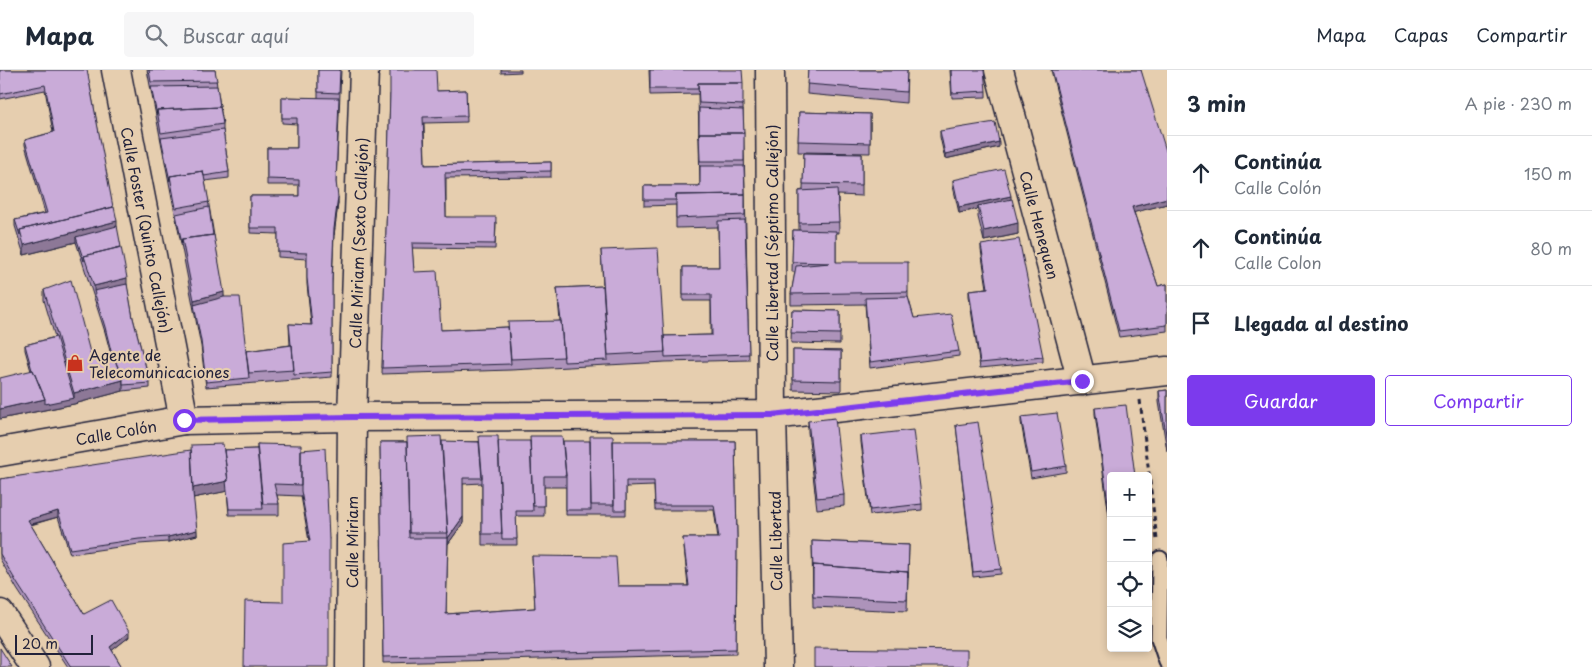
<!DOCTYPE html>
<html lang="es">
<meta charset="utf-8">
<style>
:root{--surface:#fff;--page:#f6f6f7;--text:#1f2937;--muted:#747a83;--line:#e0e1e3;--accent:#7c3aed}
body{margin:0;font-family:"Playpen Sans",sans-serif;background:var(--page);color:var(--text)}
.controls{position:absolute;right:15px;bottom:15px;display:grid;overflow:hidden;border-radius:5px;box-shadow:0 2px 8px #0003}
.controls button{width:45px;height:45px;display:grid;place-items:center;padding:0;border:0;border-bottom:1px solid var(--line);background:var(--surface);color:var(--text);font:25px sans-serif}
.scale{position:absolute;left:15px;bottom:12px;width:78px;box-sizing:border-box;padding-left:5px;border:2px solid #22223b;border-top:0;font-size:14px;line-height:18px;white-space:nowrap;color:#22223b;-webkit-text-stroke:4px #e6ceaf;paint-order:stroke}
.stop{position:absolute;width:15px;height:15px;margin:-11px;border:4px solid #7c3aed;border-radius:50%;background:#fff}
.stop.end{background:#7c3aed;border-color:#fff;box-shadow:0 1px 5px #0008}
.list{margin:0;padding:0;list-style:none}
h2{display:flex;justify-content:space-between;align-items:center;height:65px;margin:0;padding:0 20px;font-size:21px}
h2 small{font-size:16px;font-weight:400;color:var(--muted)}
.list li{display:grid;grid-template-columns:32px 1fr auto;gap:15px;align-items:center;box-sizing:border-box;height:75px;padding:0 20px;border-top:1px solid var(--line)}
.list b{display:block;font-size:19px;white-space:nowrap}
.list p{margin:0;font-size:16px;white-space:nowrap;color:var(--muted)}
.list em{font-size:16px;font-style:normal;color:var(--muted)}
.actions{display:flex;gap:10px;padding:15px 20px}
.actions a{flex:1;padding:11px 0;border:1px solid var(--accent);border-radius:5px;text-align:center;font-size:18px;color:var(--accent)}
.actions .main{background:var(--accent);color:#fff}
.icon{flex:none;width:28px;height:28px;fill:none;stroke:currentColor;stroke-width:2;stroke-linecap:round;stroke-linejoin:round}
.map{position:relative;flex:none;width:1167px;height:597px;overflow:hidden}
header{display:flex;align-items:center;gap:30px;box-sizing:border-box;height:70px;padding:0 25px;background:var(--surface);border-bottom:1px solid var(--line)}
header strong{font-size:24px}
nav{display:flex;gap:28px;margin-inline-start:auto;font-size:18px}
.search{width:350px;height:45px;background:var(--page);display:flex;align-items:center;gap:12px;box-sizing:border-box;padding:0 18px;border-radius:5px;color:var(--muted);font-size:19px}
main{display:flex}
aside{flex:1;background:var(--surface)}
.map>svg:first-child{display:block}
</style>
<header>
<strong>Mapa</strong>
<div class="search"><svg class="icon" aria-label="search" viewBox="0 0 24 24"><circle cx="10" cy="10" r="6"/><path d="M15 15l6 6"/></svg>Buscar aquí</div>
<nav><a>Mapa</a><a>Capas</a><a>Compartir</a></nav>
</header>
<main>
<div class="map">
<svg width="1167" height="597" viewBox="0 0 1167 597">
<rect width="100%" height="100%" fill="#e6ceaf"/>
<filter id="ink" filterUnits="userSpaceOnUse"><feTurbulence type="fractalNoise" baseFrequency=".02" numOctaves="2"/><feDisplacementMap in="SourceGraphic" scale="10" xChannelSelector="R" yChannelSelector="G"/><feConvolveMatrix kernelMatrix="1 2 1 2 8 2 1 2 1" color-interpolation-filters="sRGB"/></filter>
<g filter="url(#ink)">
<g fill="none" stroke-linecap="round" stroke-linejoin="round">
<g stroke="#22223b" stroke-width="19">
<path id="lane" d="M1160,489L1159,568L1167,592"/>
</g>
<g stroke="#22223b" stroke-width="31">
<path id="street" d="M116,0L184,350
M999,0L1082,311
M0,544L35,597
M350,597L352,347L364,0
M778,597L772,345L1167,301"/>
</g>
<g stroke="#22223b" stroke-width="31">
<path id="secondary" d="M0,382L184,350L352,347L772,345L770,0"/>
</g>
<path stroke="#22223b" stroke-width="3" stroke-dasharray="5 4" stroke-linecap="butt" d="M1140,330L1157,470"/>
<use href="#lane" stroke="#e6ceaf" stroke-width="15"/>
<use href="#street" stroke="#e6ceaf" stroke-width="28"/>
<use href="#secondary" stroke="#e6ceaf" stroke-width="28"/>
</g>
<path fill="#ad93ba" stroke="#22223b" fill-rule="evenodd" d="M0,0H87L133,248L150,313V318L123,321L74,334L0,349L31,301L25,280V275L55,267L44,230V220L92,290L111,285L105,262L76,172L24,185L15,156V150L45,143L25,75V70L53,62L45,20L0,29Z
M147,0H215L217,17L223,54V60L229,102V108L205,111L224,227L246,281L290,275L289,254L311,255L307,214V189L278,187V164L250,163V126H299V115H267V78H297V54L282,53V27L318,28V0H341L336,113L338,133L334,165L332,215V307L206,317L201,276Z
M501,0H521V2L501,3Z
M649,0L743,35L749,290L665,292L511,300L382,304L390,24L437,21L466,20L467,52L424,53L425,95L551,92V107L446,108V147L496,152L495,179L412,178L414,202L441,260L508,257L560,251L557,218L603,216L601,180L664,266L711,265V231H683V197H719L718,157L676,158V135L644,136V116H700L698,24L650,25Z
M808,0H907L906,33L807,24Z
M950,0L986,21V27L952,28Z
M1051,0H1141L1167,134L1134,142L1158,216L1167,214V261L1119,267Z
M799,42L870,44V83L798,82Z
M940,61L999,77L945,89L940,67Z
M804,83L862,84V126L838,125L839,163H836V192L908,222V227L914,248L959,281V286L870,298L865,234L791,235V224L795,202H792L793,160H799V121L803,120Z
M953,110L1011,129L1018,164L984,171L978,147V139L959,143L953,116Z
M981,175L1043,287V292L980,298L969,226V220L987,218L981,180Z
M792,240L840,241V274L791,273Z
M793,280L841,281V321L793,320Z
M1167,320V381L1159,332V321Z
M1095,338L1111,406V454H1110L1095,344Z
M1021,347L1066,396V402L1031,408L1021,352Z
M808,351L844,425V436L817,439L808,362Z
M956,355L1001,499V504L973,507Z
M861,366L922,434V440L870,445L861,372Z
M735,371L737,468L736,584L383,593L380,372ZM482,413V475H517L516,446H544V417H566V445H626V417L654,416L655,440H714L718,468H683L688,516H618L532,486L535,538L446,544L448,474L463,453V414Z
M257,374L301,380L329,469L283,532L309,471L301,426L277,425L279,434V445H229L227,421L193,428L197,465L168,472L139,474L70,484L58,447L31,455L84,544L129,567L112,580L122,597H68L17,519L0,489V409L224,380L257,379Z
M812,471L909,475L907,541L813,537Z"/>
<path fill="#8d7897" stroke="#22223b" d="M999,72V77L945,89V84Z
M1011,126V132L978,136V139L959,143V137Z
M338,127V133L334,165V159Z
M1167,128V134L1132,143V137Z
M117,151V162L76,167V172L24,185V175Z
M1018,153V164L984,171V161Z
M127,208V219L94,221V216Z
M224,222V233L194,235V230Z
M123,310V321L74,334L0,349V339L45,329L74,328V323Z
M228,411V421L193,428V418Z
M58,441V447L28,455V450Z
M463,447V453L448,474V468Z
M197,460V465L168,472V467Z
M129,562V567L110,582V577Z"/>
<path fill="#c9abd8" stroke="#22223b" d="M0,0H87L113,137L20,160V165L15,150L47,143L25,70L54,62L45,15L0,24Z
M149,0H215L217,11L151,12Z
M318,0H340L339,23L318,22Z
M390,0H436L437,21L466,20L467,46L423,47L425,95L551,92V101L445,103L446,147H496L495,174L412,173L414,202L437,201L441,260L508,257L511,294L382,298L390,22Z
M650,0H742L743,13H698V19H650Z
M808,0H907L906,22L807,14Z
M951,0H984L986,21L952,23Z
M1052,0H1141L1167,84V128L1132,137L1158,216L1167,214V255L1119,261Z
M698,13H743V35L699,33Z
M217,16L220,37L157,40V45L151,17Z
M282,27L339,28L336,112L338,127L334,159L332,210V302L294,305L292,275H291L289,254L312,255L307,208V183L278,182V158H250V126H299V110L267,109V78H297V48H282Z
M220,37L223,54L161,63L157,40Z
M699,38L743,40L744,63H699V68Z
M799,42L870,44V73L798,71Z
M995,52L999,72L945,84L940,61Z
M223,60L229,102L204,106L203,101L170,106V111L161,68Z
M699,63H744V91H700Z
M804,83L862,84V115L803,114Z
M700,96H744L745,124L676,125V130H644V116H700Z
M1004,99L1011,126L959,137L953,110Z
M203,101L209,132L176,138L170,106Z
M837,119L839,152L799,153V121Z
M745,124V145L676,148V125Z
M1012,129L1018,153L984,161L978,136Z
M114,137L117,151L24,175L20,160Z
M209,137L213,165L182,169V174L176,144Z
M745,150L749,284L665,287L664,266L712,265L711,225H683V197H719L718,151Z
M117,156L121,177L84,186V191L76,167Z
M793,160L836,161V192H908V222L791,224L796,196L830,193L792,192Z
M214,165L224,222L194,230L182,169Z
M1019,169L1043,287L980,293L969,220L988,218L981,175Z
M121,177L127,208L94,216L84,186Z
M658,178L665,282L608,285L601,180Z
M71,210L92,290L113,285L123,310L74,323L44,220Z
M127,214L133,248L150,313L123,315V310L113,285H112L105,257L94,221Z
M603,216L608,290L564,292L561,251L557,218Z
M224,227H240L249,308L206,312L201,271L194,235Z
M908,227L914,248L951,244L959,281L870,292L865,228Z
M792,240L840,241V264L791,263Z
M561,251L564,287L511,289L508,252Z
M56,267L74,328L45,334V329L33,300H32L25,275Z
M292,275L294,300L249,303L246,281Z
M793,280L841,281V311L793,310Z
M33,300L45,329L0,339V308Z
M1167,320V370L1159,321Z
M1126,335L1135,406H1111V448H1110L1095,338Z
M1057,343L1066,396L1031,402L1021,347Z
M835,348L844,425L817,428L808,351Z
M978,352L1001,499L973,502L956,355Z
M913,360L922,434L870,440L861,366Z
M441,366L448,463H409L407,367Z
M479,366H498L502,464H482V403Z
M530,366H562L566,406H544V436H533Z
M590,366H613L614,435H591Z
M442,371L479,372L482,408H463V447L448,468Z
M498,371H530L533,441H516L517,469H502Z
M563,371H590L591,440H566V406Z
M613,371H735L737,468L736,579L383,587L380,372H407L409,468H448L446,544L535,538L532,486L616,487L618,516H689L683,468H719L714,435H655L654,411H626V440H614Z
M223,374L228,411L193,418L191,375Z
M257,374L301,375V415L274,414L279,434H263Z
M325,378L329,469V597H244L245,531L283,532V473L310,471L301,421V380Z
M257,379L263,439H229L226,411H228L224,380Z
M191,380L193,423L197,460L168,467L139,469L70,479L58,441L28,450L84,544L111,530L129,562L110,577L122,597H71L17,513L0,484V409Z
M812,471L909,475L908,507V502L813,495V500Z
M813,495L908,502L907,530L813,526Z
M0,578L12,597H0Z
M814,578L967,580V597H814Z"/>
</g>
<g fill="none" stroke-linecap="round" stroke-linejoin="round" filter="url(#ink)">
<path stroke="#7c3aed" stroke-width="6" d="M184,350L352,347L772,345L1082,311"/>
</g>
<defs>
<g id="shop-bare" transform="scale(1.35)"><path d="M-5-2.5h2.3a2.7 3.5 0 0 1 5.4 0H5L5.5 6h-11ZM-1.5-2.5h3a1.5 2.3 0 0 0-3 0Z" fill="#c8321e" stroke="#e6ceaf" stroke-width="2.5" paint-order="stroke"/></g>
</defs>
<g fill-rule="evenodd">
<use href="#shop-bare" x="75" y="293"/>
</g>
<g text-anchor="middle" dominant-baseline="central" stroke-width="4.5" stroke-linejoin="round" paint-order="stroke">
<g font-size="15" fill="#22223b" stroke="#e6ceaf">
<text transform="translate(1040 155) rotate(75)">Calle Henequen</text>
<text transform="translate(147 160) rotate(79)">Calle Foster (Quinto Callejón)</text>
<text transform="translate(358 173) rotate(-88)">Calle Miriam (Sexto Callejón)</text>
<text transform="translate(771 173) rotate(-90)">Calle Libertad (Séptimo Callejón)</text>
<text transform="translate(116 362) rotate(-10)">Calle Colón</text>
<text transform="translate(775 471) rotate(-91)">Calle Libertad</text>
<text transform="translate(351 472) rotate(-90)">Calle Miriam</text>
</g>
<g font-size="15" fill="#22223b" stroke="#e6ceaf" text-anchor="start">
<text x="89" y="284">Agente de<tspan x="89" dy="17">Telecomunicaciones</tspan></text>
</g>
</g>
</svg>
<div class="controls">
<button>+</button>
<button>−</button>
<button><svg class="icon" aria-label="locate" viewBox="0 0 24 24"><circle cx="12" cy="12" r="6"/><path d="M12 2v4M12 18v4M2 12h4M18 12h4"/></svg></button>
<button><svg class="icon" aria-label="layers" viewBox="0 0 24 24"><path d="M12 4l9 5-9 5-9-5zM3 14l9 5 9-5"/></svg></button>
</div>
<div class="scale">20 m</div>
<div class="stop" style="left:184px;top:350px"></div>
<div class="stop end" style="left:1082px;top:311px"></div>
</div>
<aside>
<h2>3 min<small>A pie · 230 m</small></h2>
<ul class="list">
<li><svg class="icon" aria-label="ahead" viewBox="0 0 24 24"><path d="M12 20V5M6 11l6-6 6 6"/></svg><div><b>Continúa</b><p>Calle Colón</p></div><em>150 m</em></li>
<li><svg class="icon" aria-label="ahead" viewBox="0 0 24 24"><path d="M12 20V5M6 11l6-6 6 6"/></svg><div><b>Continúa</b><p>Calle Colon</p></div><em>80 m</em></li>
<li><svg class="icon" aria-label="arrive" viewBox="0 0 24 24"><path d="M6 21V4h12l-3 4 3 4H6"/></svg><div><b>Llegada al destino</b></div></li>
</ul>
<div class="actions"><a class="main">Guardar</a><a>Compartir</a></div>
</aside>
</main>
